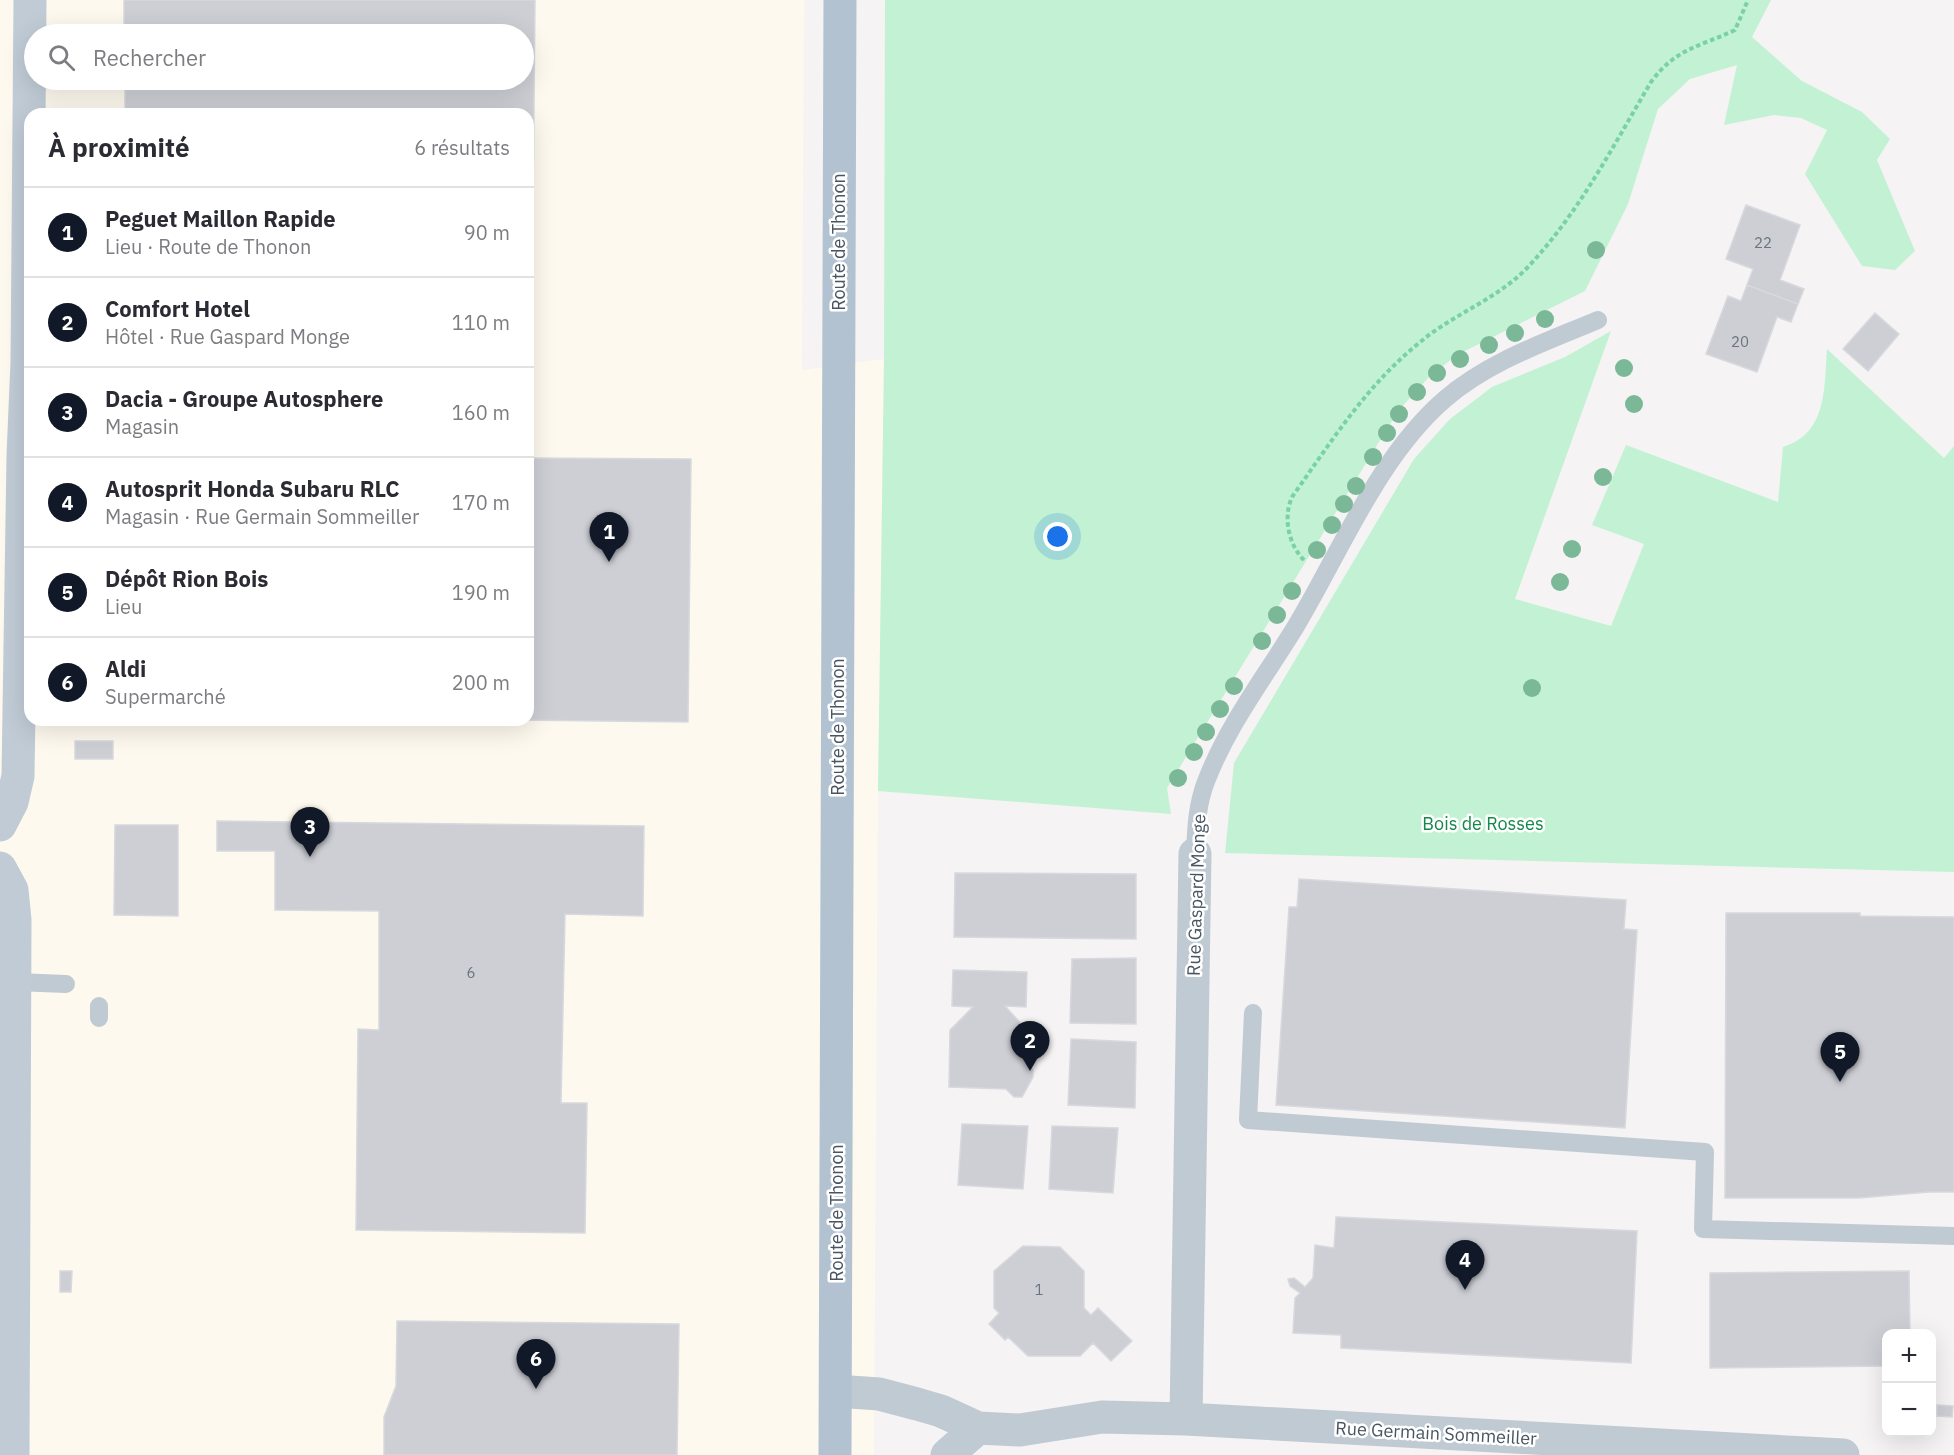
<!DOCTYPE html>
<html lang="fr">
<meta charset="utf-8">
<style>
:root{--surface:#fff;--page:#f7f7f7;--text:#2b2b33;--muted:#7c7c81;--line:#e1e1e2;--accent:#111827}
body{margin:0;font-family:"IBM Plex Sans",sans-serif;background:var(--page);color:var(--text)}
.controls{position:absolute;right:18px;bottom:18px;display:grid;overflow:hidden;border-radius:12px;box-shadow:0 6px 24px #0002}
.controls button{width:54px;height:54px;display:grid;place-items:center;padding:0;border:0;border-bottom:2px solid var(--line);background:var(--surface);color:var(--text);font:30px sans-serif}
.you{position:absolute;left:1058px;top:537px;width:21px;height:21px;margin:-15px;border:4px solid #fff;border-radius:50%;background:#1a73e8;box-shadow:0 0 0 9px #1a73e833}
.badge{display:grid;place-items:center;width:39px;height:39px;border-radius:50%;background:var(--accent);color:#fff;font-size:20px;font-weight:700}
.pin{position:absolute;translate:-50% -50px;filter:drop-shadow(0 2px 3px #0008)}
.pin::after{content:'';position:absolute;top:32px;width:21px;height:18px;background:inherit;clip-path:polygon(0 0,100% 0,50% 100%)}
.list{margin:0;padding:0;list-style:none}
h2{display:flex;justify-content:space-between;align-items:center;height:78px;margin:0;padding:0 24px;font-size:26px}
h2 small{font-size:20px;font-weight:400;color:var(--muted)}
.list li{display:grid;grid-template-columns:39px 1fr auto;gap:18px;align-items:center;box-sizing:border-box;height:90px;padding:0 24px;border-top:2px solid var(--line)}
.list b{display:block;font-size:22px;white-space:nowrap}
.list p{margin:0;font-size:20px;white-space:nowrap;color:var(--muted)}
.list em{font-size:20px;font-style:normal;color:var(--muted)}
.icon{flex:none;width:33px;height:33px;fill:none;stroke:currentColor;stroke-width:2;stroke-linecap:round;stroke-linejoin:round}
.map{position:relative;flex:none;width:1954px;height:1455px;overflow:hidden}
.search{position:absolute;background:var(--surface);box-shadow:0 6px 24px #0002;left:24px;top:24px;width:510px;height:66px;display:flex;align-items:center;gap:15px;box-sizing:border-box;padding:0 21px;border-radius:33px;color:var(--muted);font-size:22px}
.panel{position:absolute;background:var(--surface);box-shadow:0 6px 24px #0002;left:24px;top:108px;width:510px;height:618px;border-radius:18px}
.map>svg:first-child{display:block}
</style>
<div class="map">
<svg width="1954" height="1455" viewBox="0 0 1954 1455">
<rect width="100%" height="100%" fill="#f5f3f3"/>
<path fill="#fdf9ee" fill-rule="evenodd" d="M0,0H804L802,370L884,359L878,791L874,1455H0ZM34,34H524V80H34ZM30,114H528V720H30Z"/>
<path fill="#c2f2d3" d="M885,0H1771L1752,37L1802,81L1862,112L1890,139L1877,160L1915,251L1895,270L1862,266L1805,174L1827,130L1801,118L1774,115L1724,125L1737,65L1690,79L1658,109L1628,204L1585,291L1457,355L1430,376L1398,411L1167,788L1171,814L878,791L884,359Z
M1611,331L1515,599L1611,626L1644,544L1592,525L1626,445L1778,502L1783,447C1828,433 1824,387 1827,349L1944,458L1954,446V872L1225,853L1234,763L1414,459L1450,419L1492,387L1565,357Z"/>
<path fill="#cdcfd5" stroke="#d7d9de" stroke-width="1.5" d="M124,0H535L532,309H528V114H125V80H524V34H124Z
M1746,205L1800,225L1780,280L1804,289L1798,304L1747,285L1753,269L1726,259Z
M1747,285L1798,304L1791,322L1777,317L1757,372L1706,354L1728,296L1741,301Z
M1875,313L1899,334L1868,371L1843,349Z
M528,458L691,459L688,722L514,720H528Z
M75,741H113V759H75Z
M217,821L644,826L643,916L565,914L561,1103H587L585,1233L356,1230L358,1029L379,1030V911L275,910V851H217Z
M115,825H178V916L114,915Z
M955,873L1136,874V939L954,937Z
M1299,879L1626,900L1624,929L1637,930L1625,1128L1276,1105L1289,907H1297Z
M1726,913H1860V916L1954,917V1192H1929L1859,1198H1725Z
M1136,958V1024L1070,1023L1072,959Z
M953,970L1027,972L1026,1007L1005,1006L1027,1030L1026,1062L1033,1070V1077L1022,1097H1014L1006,1089L949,1087L950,1030L973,1007L952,1006Z
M1071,1039L1136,1042L1135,1108L1068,1105Z
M962,1124L1028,1126L1023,1189L958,1185Z
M1052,1126L1118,1128L1113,1193L1049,1189Z
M1336,1217L1637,1231L1631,1363L1341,1348V1335L1293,1333L1295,1298L1300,1293L1290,1286L1288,1279L1294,1278L1305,1287L1313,1278L1315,1245L1334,1248Z
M1023,1246L1060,1247L1084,1271V1308L1091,1315L1098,1308L1132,1341L1111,1361L1093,1343L1080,1356H1028L1008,1337L1005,1340L989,1324L999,1313L994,1308V1271Z
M60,1271H72L71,1292H60Z
M1909,1271L1910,1334H1886V1366L1710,1368V1273Z
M397,1321L679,1324L677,1455H384V1417L396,1386Z
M1937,1405L1953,1406L1952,1417L1937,1416Z"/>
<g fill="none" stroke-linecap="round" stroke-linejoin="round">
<path stroke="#78d2a4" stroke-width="4" stroke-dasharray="4.5 3" stroke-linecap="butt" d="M1304,560C1288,544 1283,517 1292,497C1331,442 1366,386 1419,343C1453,314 1496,300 1527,268C1579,213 1613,146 1651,82C1676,48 1699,47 1735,30L1748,0"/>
<path stroke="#c0cad2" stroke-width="18" d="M1195,854C1196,828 1197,803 1207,779C1229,723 1265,677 1296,626C1341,551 1378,457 1445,399C1489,361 1546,342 1598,320
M16,982L66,984
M1253,1013L1248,1120L1705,1152L1703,1229L1954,1236
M99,1018V1006"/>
<path stroke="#c0cad2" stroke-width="33" d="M836,1391L879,1394L917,1404L941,1411L978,1428L1020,1430L1102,1417L1186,1419L1843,1455
M1186,1419L1195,854
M947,1455L978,1428"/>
<path stroke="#c0cbd6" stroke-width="33" d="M0,825L12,802L18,776L23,455L27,363L30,0
M0,868L12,890L15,920L13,1455"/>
<path stroke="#b2c2d1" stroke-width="33" d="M835,1455L840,0"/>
</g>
<g fill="#7ab897">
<circle cx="1596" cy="250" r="9"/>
<circle cx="1545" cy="319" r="9"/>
<circle cx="1515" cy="333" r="9"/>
<circle cx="1489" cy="345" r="9"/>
<circle cx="1460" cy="359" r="9"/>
<circle cx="1624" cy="368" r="9"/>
<circle cx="1437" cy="373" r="9"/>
<circle cx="1417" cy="392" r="9"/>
<circle cx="1634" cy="404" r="9"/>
<circle cx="1399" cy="414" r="9"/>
<circle cx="1387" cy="433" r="9"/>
<circle cx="1373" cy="457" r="9"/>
<circle cx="1603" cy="477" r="9"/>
<circle cx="1356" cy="486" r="9"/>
<circle cx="1344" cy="504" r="9"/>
<circle cx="1332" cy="525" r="9"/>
<circle cx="1572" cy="549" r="9"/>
<circle cx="1317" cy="550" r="9"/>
<circle cx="1560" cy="582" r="9"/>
<circle cx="1292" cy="591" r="9"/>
<circle cx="1277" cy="615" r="9"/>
<circle cx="1262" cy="641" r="9"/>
<circle cx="1234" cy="686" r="9"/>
<circle cx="1532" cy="688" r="9"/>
<circle cx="1220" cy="709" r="9"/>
<circle cx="1206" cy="732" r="9"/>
<circle cx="1194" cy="752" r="9"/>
<circle cx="1178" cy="778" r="9"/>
</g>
<g text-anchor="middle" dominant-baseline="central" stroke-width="5" stroke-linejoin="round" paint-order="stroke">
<g font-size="15" fill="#6a747e">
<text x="1763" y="242">22</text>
<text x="1740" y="341">20</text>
<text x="471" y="972">6</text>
<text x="1039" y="1289">1</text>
</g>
<g font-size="18" fill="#495661" stroke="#fff">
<text transform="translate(838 242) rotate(-90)">Route de Thonon</text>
<text transform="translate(837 727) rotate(-90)">Route de Thonon</text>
<text transform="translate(1196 895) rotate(-88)">Rue Gaspard Monge</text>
<text transform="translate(836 1213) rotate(-90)">Route de Thonon</text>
<text transform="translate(1436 1433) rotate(3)">Rue Germain Sommeiller</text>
</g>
<g font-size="18" fill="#15884c" stroke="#fff">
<text x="1483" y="823">Bois de Rosses</text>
</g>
</g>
</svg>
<div class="controls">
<button>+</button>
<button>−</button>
</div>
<div class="you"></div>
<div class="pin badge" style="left:609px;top:562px">1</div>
<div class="pin badge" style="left:1030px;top:1071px">2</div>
<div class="pin badge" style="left:310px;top:857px">3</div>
<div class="pin badge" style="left:1465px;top:1290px">4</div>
<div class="pin badge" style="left:1840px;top:1082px">5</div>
<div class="pin badge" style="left:536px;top:1389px">6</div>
<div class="search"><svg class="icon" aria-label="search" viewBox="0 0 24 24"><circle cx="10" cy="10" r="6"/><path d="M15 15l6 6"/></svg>Rechercher</div>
<section class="panel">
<h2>À proximité<small>6 résultats</small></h2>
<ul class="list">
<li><span class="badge">1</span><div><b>Peguet Maillon Rapide</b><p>Lieu · Route de Thonon</p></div><em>90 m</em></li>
<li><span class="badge">2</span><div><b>Comfort Hotel</b><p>Hôtel · Rue Gaspard Monge</p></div><em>110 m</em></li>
<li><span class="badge">3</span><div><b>Dacia - Groupe Autosphere</b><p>Magasin</p></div><em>160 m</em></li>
<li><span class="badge">4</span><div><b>Autosprit Honda Subaru RLC</b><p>Magasin · Rue Germain Sommeiller</p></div><em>170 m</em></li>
<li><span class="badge">5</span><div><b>Dépôt Rion Bois</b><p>Lieu</p></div><em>190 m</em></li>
<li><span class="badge">6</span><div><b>Aldi</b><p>Supermarché</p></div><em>200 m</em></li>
</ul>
</section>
</div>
